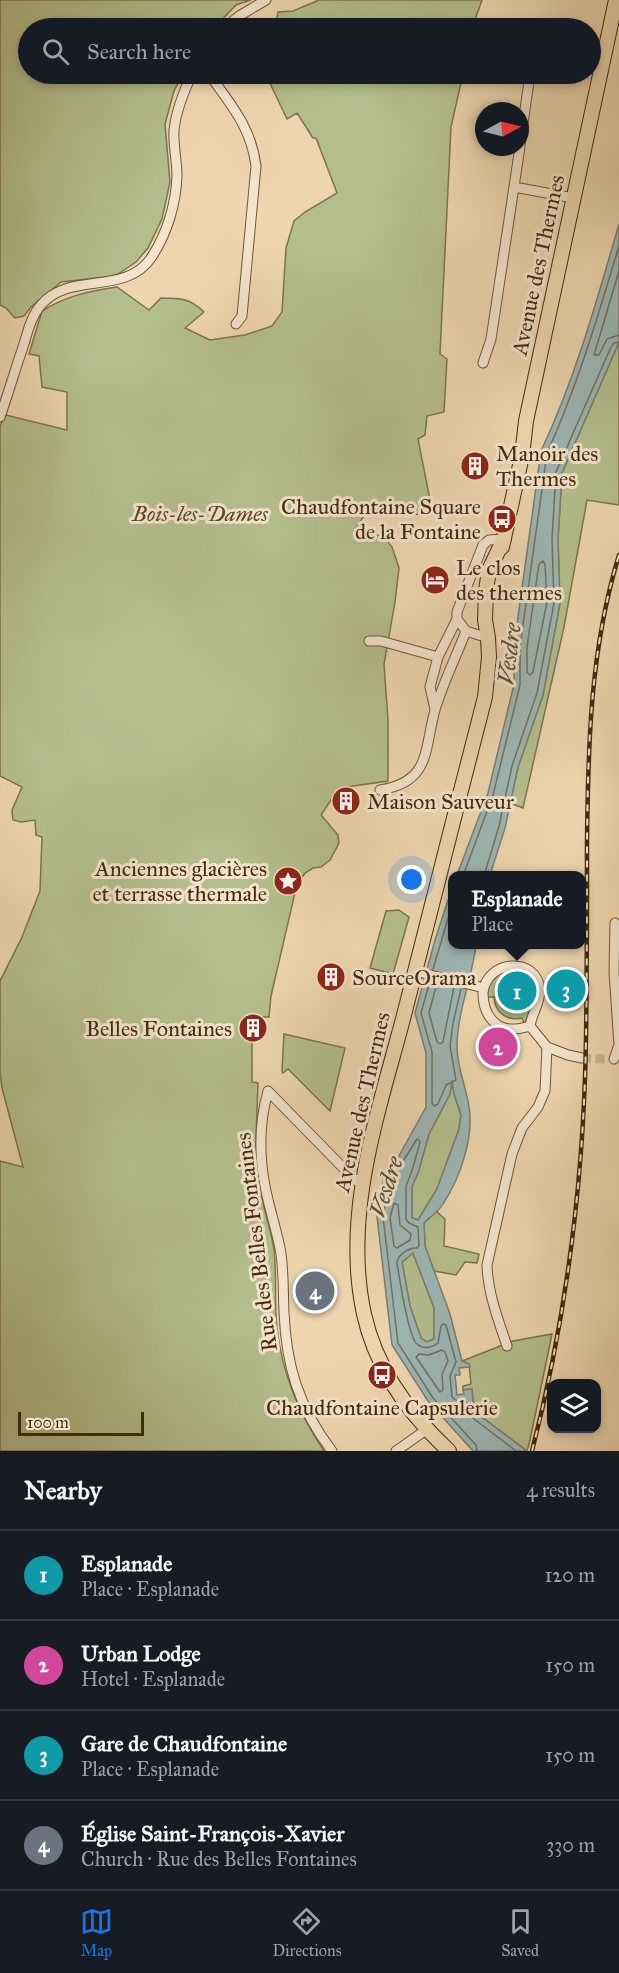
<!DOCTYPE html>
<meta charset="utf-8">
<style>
:root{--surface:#171b24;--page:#20242c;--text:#f1f3f6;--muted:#9ea1a6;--line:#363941;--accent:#1a73e8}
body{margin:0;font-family:"IM FELL Great Primer",serif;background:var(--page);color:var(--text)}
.controls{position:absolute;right:18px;bottom:18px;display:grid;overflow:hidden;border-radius:12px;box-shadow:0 3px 9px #0003}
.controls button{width:54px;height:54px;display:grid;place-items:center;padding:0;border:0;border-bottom:2px solid var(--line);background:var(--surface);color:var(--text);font:30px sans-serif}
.compass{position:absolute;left:475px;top:102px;width:54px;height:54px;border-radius:50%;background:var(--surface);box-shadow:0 3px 9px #0003;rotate:83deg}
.scale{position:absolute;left:18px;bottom:15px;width:126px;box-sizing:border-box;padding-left:6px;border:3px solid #432b0d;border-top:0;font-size:16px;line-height:21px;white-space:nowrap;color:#432b0d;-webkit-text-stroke:4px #f3e4cb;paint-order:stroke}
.you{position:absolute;left:412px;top:880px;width:21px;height:21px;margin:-15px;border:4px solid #fff;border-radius:50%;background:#1a73e8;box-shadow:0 0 0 9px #1a73e833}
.badge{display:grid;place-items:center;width:39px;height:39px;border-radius:50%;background:var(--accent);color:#fff;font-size:20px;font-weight:700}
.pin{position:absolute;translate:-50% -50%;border:3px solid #fff;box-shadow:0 2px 6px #0006}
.popup{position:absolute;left:448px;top:871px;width:138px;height:78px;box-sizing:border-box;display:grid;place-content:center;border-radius:12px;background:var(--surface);filter:drop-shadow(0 2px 4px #0005);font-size:20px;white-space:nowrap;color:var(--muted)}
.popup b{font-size:22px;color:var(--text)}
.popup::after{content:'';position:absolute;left:50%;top:100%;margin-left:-12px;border:12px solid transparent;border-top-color:var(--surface)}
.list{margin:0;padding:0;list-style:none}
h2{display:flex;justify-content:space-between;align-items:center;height:78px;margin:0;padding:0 24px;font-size:26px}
h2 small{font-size:20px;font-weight:400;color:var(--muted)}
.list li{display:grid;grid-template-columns:39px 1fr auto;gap:18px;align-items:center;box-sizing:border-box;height:90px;padding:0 24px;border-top:2px solid var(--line)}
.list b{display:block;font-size:22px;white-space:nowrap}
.list p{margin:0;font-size:20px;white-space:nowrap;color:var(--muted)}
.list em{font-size:20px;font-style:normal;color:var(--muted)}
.icon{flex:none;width:33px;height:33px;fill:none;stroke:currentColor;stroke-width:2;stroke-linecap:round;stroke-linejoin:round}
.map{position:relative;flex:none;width:619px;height:1451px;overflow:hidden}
.search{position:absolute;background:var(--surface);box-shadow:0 3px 9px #0003;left:18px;right:18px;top:18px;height:66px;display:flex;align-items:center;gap:15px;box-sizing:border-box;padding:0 21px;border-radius:33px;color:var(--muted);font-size:22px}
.sheet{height:438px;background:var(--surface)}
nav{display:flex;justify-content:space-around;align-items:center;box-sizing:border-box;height:84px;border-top:2px solid var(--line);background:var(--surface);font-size:16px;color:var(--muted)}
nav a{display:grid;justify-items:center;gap:3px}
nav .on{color:var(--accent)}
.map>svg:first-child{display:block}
</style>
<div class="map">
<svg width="619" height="1451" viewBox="0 0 619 1451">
<rect width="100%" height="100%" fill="#edd6af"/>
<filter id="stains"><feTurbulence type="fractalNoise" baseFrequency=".00333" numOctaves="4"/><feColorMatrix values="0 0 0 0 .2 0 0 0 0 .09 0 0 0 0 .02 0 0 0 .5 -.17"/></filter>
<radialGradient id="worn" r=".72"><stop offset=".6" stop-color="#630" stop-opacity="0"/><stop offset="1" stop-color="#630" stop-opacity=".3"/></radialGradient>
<path fill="#b4be8d" stroke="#7c744d" stroke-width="1.5" d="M0,0H251L236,5L214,28H28V74H183L174,91L165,124L170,182L162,219L148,248L136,262L115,276L61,282L31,307L24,316L15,318L6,308L0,305Z
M319,0H482L472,28H275L278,12L293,11Z
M267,74H463L451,127L440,354L447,359L444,412L427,416L425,435L418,439L431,505L428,516L379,509L367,511L356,528L385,538L392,547L399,568L395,602L384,664L388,720V781L339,788L321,815L338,835L339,843L330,860L321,867L313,868L305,873L297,884L271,996L269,1017H250L247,1035L252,1042V1082L258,1083C257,1117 254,1150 259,1183C262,1206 271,1228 274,1250C277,1276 274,1302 277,1328C282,1373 299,1414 324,1451H0V1161L23,1167L2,1088L0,1071V981L22,937L40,891L42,837L36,835L35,820L21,822L13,820L12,810L22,787L0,776V426L6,415L67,430V392L42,387L39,356L29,354L42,311C66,296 89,291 117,287L149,310L161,298C180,298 190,298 204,312L185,328L210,340L245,335L272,326L282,312L286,248L294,221L305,212L337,193L316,138H313L297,113L287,119L268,79Z
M619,342V505L587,500L564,627L523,808L510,803L518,767L543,695L560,603L558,539L562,473Z
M399,910L409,917L393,974L370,968L386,911Z
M516,968L531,976L537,992L535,1001L524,1024L522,1018C507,1021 495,1013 494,997H485C489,977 497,973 516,968Z
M284,1034L345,1048L330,1111L288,1069L283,1073L282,1071Z
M452,1080L454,1094L461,1115L459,1129L437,1189L418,1220L412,1218V1186L418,1173L429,1134L450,1094Z
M436,1211L445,1219L444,1246L479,1254L477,1263L465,1262L456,1275L434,1271L425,1246L424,1223Z
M413,1253L434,1308V1339L427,1342L421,1338L410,1306L402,1262Z
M552,1334L530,1440L527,1451L479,1415L473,1401L472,1389L463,1390V1386L471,1384L469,1364L462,1361L513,1341Z"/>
<path fill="#9db7b5" stroke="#797f72" stroke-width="1.5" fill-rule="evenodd" d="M619,224V342L562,473L558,539L560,603L543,695L518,767L505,828L490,875H457L488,793L514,684V646L541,451C575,379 597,300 619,224Z
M452,888V944L476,945C472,978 458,1010 457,1044C456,1065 466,1086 469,1107C474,1138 460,1178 443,1204C439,1211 430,1217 424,1223L425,1246L450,1314L462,1361L469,1364L470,1367L459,1368L460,1375H455L457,1395L464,1394L463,1390L472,1389L473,1401L479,1415L527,1451H473L428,1401L392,1345L377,1217L384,1175L395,1163L426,1107V1053L415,1013L435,940ZM452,1080L454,1094L461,1114L459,1129L437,1189L418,1220L412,1218V1186L418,1173L429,1134L450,1094ZM413,1253L434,1308V1339L427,1342L421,1338L410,1306L402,1262Z"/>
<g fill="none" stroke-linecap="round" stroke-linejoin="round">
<path stroke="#707161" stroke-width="1.5" d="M619,271L594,355H599L607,339L619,335
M543,561L545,564L547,602L533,672L530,675L527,672V647L539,564Z
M463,876L493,795L520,685V647L547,453C577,387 598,316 619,246
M484,876L499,826L512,766L537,693L554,603L552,539L556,472L611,347L614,343L619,342
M433,969L452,905
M430,981L421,1013L432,1052V1103L434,1106L438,1104L446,1085L456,1080L450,1046L453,1023L461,989
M437,983L429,1013L437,1042L440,1044L443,1042L454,987
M394,1203L398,1205L400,1225L411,1234L410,1240L397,1248L394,1246L390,1218Z
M442,1350L445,1352L448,1361L442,1374L443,1390L440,1392L416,1357L419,1354L429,1355Z
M477,1451L476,1445L433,1398L398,1343L383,1217L389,1178L400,1166L417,1139L419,1140L420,1142L412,1171L406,1186V1219L409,1223L418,1227L419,1246L417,1248C409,1247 399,1254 397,1262C399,1277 408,1333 416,1343C423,1350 431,1348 438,1343L441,1326L443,1324L446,1325L456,1362L450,1376L452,1397L457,1401H466L474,1419L516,1451"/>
<path stroke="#cbb48f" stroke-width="9" stroke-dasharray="9 4.5" stroke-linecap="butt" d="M582,1058L606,1059"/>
<g stroke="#6e5636" stroke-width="11">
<path id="street" d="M224,28L239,16L266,0
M209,74C231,105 251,127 256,166L242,316L236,324
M520,145L530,74
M514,187L574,198
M483,363L491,339L520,147
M0,417C8,394 15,370 23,347C27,334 31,316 41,305C69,271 125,296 151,258C167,234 176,204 177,176C177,160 173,146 174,130C176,111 184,91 192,74
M488,638L466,631L457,619V612L483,545L489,540L504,539
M369,641H381L438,657
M435,709L430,687L438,657L457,619
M380,790C431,782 424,750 435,710C443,683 456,657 466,631
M414,971L484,988
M530,1026C516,1030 502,1032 492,1020C485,1012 483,1003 483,993C486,960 537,955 540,990C540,1003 532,1013 530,1026L547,1047
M547,1047L568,1055L582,1058
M614,1059L619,1045L614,972L615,923
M507,1346C498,1319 488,1294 487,1265L512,1154L522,1128L538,1107L545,1091L547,1047
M332,1451C299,1408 286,1365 284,1312C283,1291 284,1268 280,1248C276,1229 270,1210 266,1191C259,1158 259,1123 268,1091L354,1179L363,1185
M396,1451L426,1430"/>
</g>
<g stroke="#432b0d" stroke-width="16">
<path id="primary" d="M502,547L522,456L526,421L616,0
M449,1451C408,1413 376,1369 364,1314C342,1213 379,1111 404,1015C430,909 458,803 485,697L489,657L488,638L485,620L486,591L489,570L504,539"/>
</g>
<use href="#street" stroke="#f3e4cb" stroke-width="9"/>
<use href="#primary" stroke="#edd6af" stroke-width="14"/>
<g stroke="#432b0d" stroke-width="4.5">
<path id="rail" d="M532,1451C567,1315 584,1178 586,1038C587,973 587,908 587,843C588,745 590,650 619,555"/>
</g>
<use href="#rail" stroke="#f3e4cb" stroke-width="2" stroke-dasharray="7" stroke-linecap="butt"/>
</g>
<defs>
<g id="building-disc" transform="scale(1.5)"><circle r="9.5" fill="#8f2418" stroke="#f3e4cb"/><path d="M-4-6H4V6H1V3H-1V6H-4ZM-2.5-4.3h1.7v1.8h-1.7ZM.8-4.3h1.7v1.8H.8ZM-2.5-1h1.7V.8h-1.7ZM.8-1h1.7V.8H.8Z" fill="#fff"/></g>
<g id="bus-disc" transform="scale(1.5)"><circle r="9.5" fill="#8f2418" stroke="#f3e4cb"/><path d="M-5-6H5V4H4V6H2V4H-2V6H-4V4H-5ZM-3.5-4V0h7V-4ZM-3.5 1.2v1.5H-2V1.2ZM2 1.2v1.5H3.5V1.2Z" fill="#fff"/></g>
<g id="hotel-disc" transform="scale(1.5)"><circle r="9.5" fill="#8f2418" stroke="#f3e4cb"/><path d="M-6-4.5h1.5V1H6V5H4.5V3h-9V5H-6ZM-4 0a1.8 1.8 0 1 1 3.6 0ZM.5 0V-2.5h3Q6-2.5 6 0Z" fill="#fff"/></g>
<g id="sight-disc" transform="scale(1.5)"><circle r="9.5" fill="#8f2418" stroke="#f3e4cb"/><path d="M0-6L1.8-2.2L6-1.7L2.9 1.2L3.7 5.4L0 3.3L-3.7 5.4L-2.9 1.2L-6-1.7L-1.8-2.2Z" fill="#fff"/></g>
</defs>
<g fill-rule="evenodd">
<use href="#building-disc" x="475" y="466"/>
<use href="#bus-disc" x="502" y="519"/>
<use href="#hotel-disc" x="435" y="580"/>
<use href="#building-disc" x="346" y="801"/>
<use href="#sight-disc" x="288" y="881"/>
<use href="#building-disc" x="331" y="977"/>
<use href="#building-disc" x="253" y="1028"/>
<use href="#bus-disc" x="382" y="1375"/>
</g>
<g text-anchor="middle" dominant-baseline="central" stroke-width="6" stroke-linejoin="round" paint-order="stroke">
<g font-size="22" fill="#432b0d" stroke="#f3e4cb">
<text transform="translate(538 265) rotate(-78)">Avenue des Thermes</text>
<text transform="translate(362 1102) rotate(-77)">Avenue des Thermes</text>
<text transform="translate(256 1242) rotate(-97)">Rue des Belles Fontaines</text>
</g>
<g font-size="22" fill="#432b0d" stroke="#f3e4cb" text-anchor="start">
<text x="496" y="453">Manoir des<tspan x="496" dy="25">Thermes</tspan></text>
<text x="481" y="506" text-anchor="end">Chaudfontaine Square<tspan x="481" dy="25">de la Fontaine</tspan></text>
<text x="456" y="567">Le clos<tspan x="456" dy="25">des thermes</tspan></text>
<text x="367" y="801">Maison Sauveur</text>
<text x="267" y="868" text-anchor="end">Anciennes glacières<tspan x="267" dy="25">et terrasse thermale</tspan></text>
<text x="352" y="977">SourceOrama</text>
<text x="232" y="1028" text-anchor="end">Belles Fontaines</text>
<text x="382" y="1407" text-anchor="middle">Chaudfontaine Capsulerie</text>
</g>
<g font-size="22" font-style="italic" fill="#5a4827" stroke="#f3e4cb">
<text x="200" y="513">Bois-les-Dames</text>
</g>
<g font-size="24" font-style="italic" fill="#5a4e37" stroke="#f3e4cb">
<text transform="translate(509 654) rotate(-83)">Vesdre</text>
<text transform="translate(386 1187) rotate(-72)">Vesdre</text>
</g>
</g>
<rect width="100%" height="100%" filter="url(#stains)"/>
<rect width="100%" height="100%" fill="url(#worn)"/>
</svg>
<div class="controls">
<button><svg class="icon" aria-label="layers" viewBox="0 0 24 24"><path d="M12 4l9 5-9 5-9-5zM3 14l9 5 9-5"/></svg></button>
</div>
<svg class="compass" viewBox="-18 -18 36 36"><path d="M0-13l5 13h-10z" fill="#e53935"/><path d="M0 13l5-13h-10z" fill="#9ea1a6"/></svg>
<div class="scale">100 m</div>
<div class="you"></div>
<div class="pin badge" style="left:517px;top:991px;background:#0f9aa8">1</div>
<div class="popup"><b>Esplanade</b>Place</div>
<div class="pin badge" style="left:498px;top:1047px;background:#d1479c">2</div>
<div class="pin badge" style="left:566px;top:989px;background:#0f9aa8">3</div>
<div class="pin badge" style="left:315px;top:1291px;background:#6b7280">4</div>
<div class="search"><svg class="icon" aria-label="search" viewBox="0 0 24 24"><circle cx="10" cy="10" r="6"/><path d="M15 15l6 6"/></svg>Search here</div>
</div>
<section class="sheet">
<h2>Nearby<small>4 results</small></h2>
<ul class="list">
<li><span class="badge" style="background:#0f9aa8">1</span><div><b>Esplanade</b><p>Place · Esplanade</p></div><em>120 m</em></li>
<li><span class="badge" style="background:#d1479c">2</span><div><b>Urban Lodge</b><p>Hotel · Esplanade</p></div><em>150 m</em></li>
<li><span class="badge" style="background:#0f9aa8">3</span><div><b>Gare de Chaudfontaine</b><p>Place · Esplanade</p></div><em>150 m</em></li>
<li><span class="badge" style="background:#6b7280">4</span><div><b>Église Saint-François-Xavier</b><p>Church · Rue des Belles Fontaines</p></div><em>330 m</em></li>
</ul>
</section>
<nav>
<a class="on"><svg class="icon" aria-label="map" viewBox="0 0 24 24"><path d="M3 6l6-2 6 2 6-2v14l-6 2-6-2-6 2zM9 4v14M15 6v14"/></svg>Map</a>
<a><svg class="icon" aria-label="directions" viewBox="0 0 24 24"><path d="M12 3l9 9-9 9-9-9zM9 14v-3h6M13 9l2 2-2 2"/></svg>Directions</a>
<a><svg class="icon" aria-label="saved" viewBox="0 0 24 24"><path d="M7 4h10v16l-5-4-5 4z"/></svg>Saved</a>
</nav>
